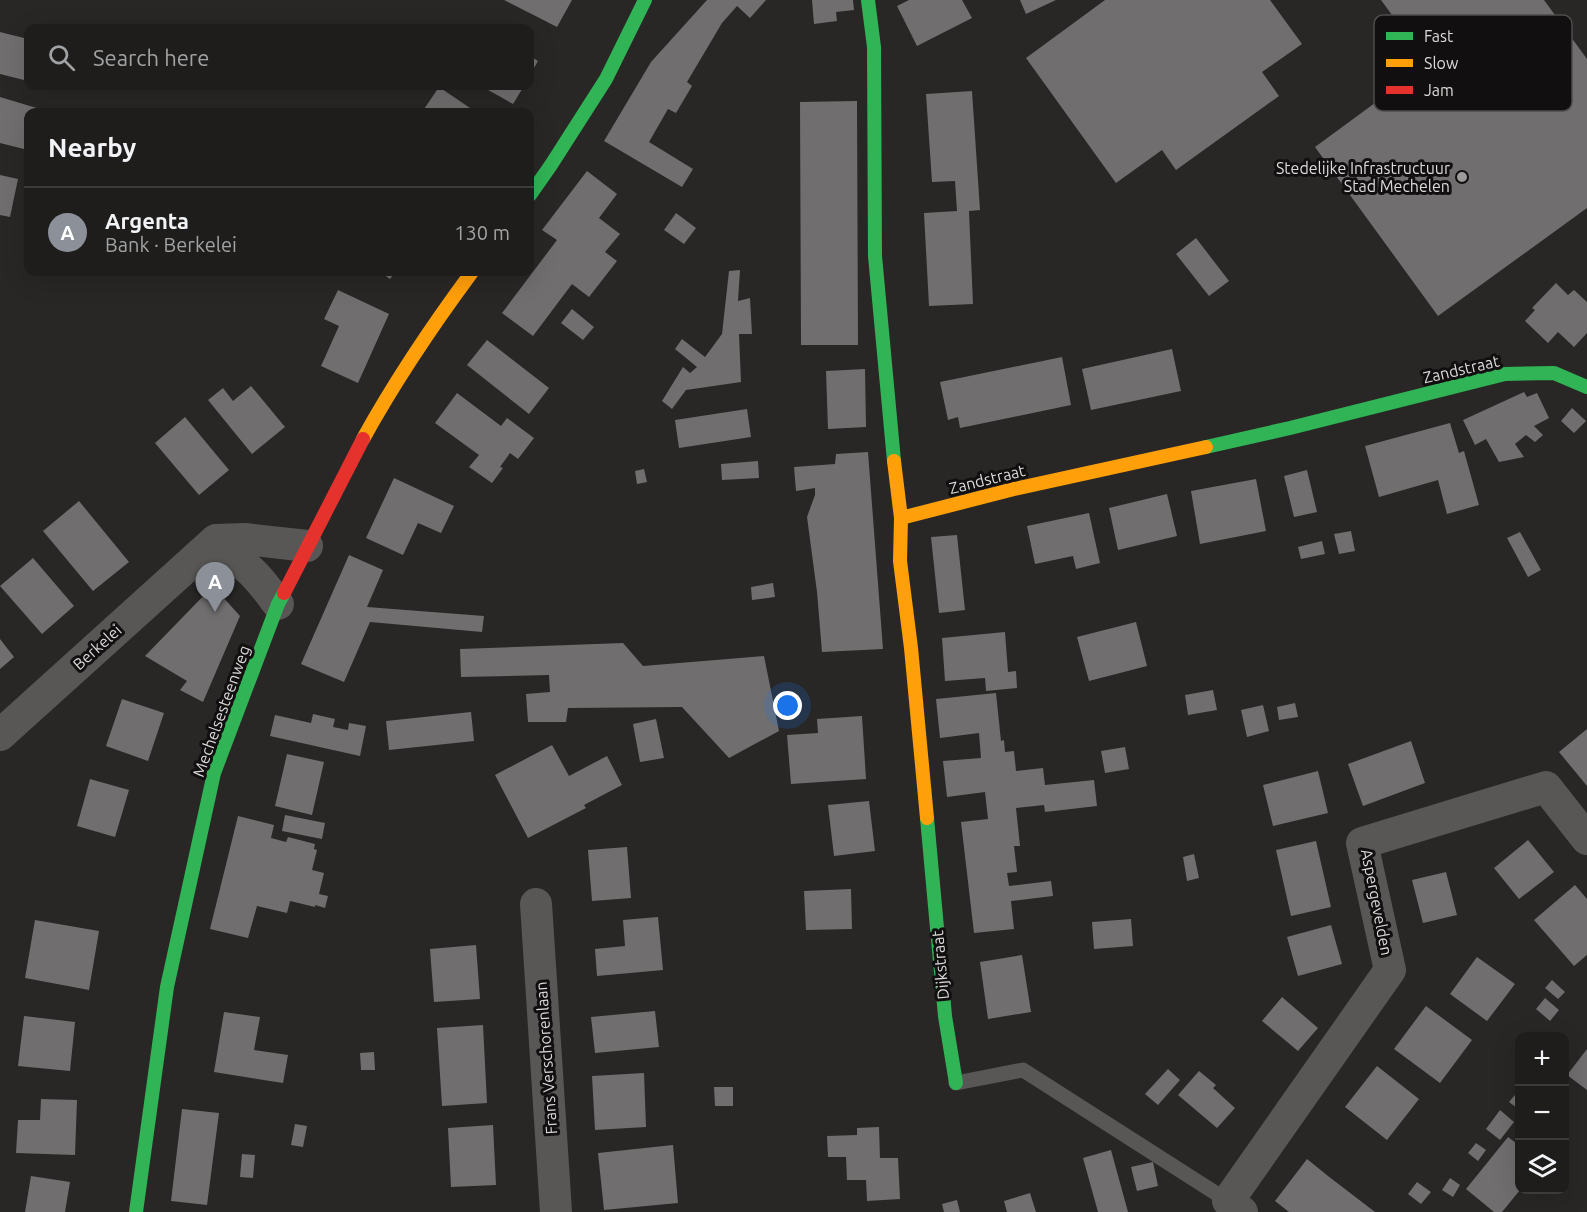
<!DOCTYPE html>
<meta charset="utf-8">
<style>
:root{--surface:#1e1d1c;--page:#2b2a29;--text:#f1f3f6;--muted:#a1a2a3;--line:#3c3b3b;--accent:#8c9099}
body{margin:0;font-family:Ubuntu,sans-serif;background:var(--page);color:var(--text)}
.controls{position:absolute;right:18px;bottom:18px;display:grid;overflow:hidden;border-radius:12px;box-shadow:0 6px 24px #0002}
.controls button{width:54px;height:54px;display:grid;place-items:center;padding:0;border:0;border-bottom:2px solid var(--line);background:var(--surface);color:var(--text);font:30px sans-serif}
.you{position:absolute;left:788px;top:706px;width:21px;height:21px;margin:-15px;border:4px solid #fff;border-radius:50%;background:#1a73e8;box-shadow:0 0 0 9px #1a73e833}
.badge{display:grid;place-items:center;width:39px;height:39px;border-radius:50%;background:var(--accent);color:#fff;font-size:20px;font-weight:700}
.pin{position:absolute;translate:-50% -50px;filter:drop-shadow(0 2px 3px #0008)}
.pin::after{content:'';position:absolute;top:32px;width:21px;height:18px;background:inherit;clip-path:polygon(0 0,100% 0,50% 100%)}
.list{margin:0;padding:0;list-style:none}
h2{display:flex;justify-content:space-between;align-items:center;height:78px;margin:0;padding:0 24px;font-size:26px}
h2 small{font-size:20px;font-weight:400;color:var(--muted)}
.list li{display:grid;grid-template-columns:39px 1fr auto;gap:18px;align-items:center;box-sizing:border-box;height:90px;padding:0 24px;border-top:2px solid var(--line)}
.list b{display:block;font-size:22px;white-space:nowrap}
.list p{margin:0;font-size:20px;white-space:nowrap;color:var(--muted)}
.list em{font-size:20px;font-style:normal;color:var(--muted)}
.icon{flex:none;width:33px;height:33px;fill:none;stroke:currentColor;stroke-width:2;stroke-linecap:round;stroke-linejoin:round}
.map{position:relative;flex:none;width:1587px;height:1212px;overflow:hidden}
.search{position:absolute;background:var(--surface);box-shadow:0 6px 24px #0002;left:24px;top:24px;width:510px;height:66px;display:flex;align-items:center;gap:15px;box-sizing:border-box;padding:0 21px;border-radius:12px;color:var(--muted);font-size:22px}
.panel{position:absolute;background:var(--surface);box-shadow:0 6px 24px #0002;left:24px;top:108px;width:510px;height:168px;border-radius:12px}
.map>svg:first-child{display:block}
</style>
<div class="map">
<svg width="1587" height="1212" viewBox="0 0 1587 1212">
<rect width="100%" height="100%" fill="#282726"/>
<path fill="#706e6e" d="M504,0H572L557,27Z
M707,0H766L750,18L737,6L722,23L687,82L692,86L676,113L668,109L649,142L693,169L682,187L604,141L651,62Z
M812,0H853L854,10L836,12L837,21L814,24Z
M909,0H962L972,18L917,46L897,6Z
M1020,0H1056L1026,14Z
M1105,0H1270L1302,44L1262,72L1279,96L1176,170L1162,150L1116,183L1026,58Z
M1381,0H1544L1587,59V208L1438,316L1315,147L1428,64Z
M0,32L28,39V81L0,74Z
M530,56L538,61L530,75Z
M481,86H524L513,104Z
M439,87L476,112H422Z
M972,91L980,210L969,211L973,304L929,306L924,213L957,211L955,181L932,182L926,94Z
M0,97L40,109L39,112H28V150L0,143Z
M857,101L858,345H801L800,102Z
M587,171L617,194L599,218L620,234L605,252L617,261L589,297L572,284L533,336L502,313L557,240L542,230Z
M0,175L18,179L10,217L0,215Z
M676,213L696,228L684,244L664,230Z
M1196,238L1229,281L1209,296L1176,254Z
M740,270L738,301L750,298L752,334H739L741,382L686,390L672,409L662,401L683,367L690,373L697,367L675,349L682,339L705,357L722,334L729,271Z
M380,272H395L390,279Z
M1556,283L1568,295L1574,290L1587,302V333L1574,347L1558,332L1548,343L1525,321L1535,310L1532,308Z
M338,290L389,314L358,383L321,366L339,326L324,319Z
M572,309L594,327L583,340L561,323Z
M487,340L549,388L529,414L467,365Z
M1172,349L1181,391L1091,410L1082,369Z
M1062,357L1071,405L960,428L958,417L948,420L940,382Z
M865,369L866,427L828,429L826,371Z
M251,386L285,427L252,454L208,400L223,388L233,401Z
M1524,392L1527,397L1537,393L1549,418L1534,426L1543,435L1535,442L1526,435L1515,444L1524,457L1499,462L1486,439L1475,445L1463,420Z
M457,393L501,426L507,418L534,438L518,459L510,453L500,467L503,468L492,483L469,467L479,455L435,423Z
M1572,408L1586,421L1574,433L1561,421Z
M747,409L751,437L679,448L675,420Z
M185,417L229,470L199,495L155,443Z
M1450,423L1459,453L1464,451L1479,505L1447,514L1438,480L1379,497L1365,446Z
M868,452L883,649L822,652L817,592L807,517L815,495V488L796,491L794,467L835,464L836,454Z
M758,461L759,478L722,480L721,464Z
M644,469L647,482L637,484L635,471Z
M1307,470L1317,512L1294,517L1284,476Z
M394,478L454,506L441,533L418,523L403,555L366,538Z
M1256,479L1266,531L1200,544L1191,491Z
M1167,494L1177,536L1118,550L1109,508Z
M79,501L129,562L93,591L43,531Z
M1089,513L1100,563L1076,569L1073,556L1035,564L1027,526Z
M1351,531L1355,551L1339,554L1334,534Z
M1520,532L1541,570L1528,577L1507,538Z
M957,535L965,610L939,613L931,537Z
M1322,541L1325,554L1301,559L1298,547Z
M349,555L383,570L367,607L484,616L482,632L370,622L344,682L301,664Z
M33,558L74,606L42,634L0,586Z
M773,583L775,597L752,600L751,587Z
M213,586L240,616L203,702L180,690L187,681L145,656Z
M1136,622L1147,666L1089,681L1077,637Z
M1005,632L1008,672L1016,671L1017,688L986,691L985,678L945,681L942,638Z
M0,639L14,657L0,669Z
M623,643L643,666L764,656L779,731L729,758L682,707L568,708L566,722H528L526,694L550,692L549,675L461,677L460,649Z
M1213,690L1217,710L1188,715L1185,695Z
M996,693L1001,741L1004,740L1005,752L1014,751L1016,771L1043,768L1045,785L1094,780L1097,806L1045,812L1044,805L1016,808L1020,846H1014L1017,872L1007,873L1009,886L1051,881L1053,896L1011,901L1014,929L974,933L961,822L988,819L985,792L947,797L943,761L981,758L979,733L940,738L936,699Z
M122,699L164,713L148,761L106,746Z
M1295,703L1298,717L1279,720L1277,707Z
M1263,705L1269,731L1247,737L1241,710Z
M471,712L474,741L389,750L386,721Z
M313,714L335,719L333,727L348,730L349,723L366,726L360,756L270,736L275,715L311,723Z
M862,716L866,779L791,784L787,735L818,733L817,719Z
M656,719L664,758L640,762L633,724Z
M1587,729V786L1559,752Z
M1411,741L1425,783L1363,806L1348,764Z
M552,745L569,776L607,756L622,785L584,805L586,808L528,838L495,775Z
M1125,747L1129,769L1105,773L1101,751Z
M287,754L324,762L312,815L275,806Z
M1318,771L1328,813L1273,826L1263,785Z
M90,779L129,790L115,837L77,826Z
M869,801L875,851L834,856L828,805Z
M285,815L325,823L322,839L282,831Z
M238,816L274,825L271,838L286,842L288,837L315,844L314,849L317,850L312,870L324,873L319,894L328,896L325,908L315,905V907L290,901L287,913L257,906L248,938L210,929Z
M1528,840L1554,872L1519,899L1494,868Z
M1316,841L1331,907L1291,916L1276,850Z
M627,847L631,898L592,901L588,850Z
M1194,854L1199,878L1187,881L1183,857Z
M1446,872L1457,915L1423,923L1412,880Z
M1575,885L1587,899V955L1574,966L1534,920Z
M851,889L852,929L806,930L804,891Z
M658,917L663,970L597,976L595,949L625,946L623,920Z
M1131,919L1133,946L1094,949L1092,922Z
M35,920L99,931L89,990L25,978Z
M1331,925L1342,964L1298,976L1287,937Z
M476,945L480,999L434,1002L430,949Z
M1022,955L1031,1012L988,1019L980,962Z
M1477,957L1515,984L1487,1021L1450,994Z
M1552,980L1565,992L1558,999L1545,988Z
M1282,997L1318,1028L1298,1051L1262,1021Z
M1545,998L1559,1010L1550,1021L1536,1009Z
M1426,1006L1472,1040L1440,1083L1394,1049Z
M655,1011L659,1047L595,1053L591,1017Z
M224,1012L260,1017L254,1050L288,1055L283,1083L214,1072Z
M24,1016L75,1022L70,1071L18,1066Z
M483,1025L487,1103L442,1106L437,1028Z
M1587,1049V1090L1567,1075Z
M374,1052L375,1070H361L360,1053Z
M1377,1066L1419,1099L1387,1140L1345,1107Z
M1168,1069L1180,1080L1158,1105L1145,1094Z
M1199,1071L1216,1085L1213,1088L1235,1108L1217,1128L1178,1095Z
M644,1073L646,1127L595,1130L592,1076Z
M714,1087H733V1106H715Z
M1520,1089V1110L1509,1102Z
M41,1099L77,1100L75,1155L16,1153L18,1120H40Z
M182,1109L219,1113L207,1205L171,1201Z
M1500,1110L1514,1122L1500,1140L1486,1129Z
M295,1124L307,1126L303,1147L291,1145Z
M493,1125L496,1185L451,1187L448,1128Z
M879,1127L880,1158H898L900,1199L867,1201L866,1180H847L846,1157H828L827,1136L857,1135V1128Z
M1508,1137L1520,1146V1190L1502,1212H1494L1466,1189Z
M1476,1143L1486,1150L1478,1161L1468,1153Z
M673,1145L678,1203L604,1210L598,1153Z
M1111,1150L1128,1212H1098L1083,1158Z
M242,1154L255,1155L253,1178L240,1177Z
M1307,1159L1328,1176L1375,1212H1289L1275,1201Z
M1153,1162L1158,1186L1137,1191L1131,1167Z
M31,1176L70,1182L65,1212H25Z
M1450,1178L1460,1185L1453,1197L1442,1190Z
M1417,1182L1431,1192L1421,1204L1408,1194Z
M1030,1193L1036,1212H1007L1004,1201Z
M957,1200L960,1212H944L942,1204Z"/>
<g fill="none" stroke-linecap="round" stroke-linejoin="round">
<path stroke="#585756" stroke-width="15" d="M956,1083L1023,1070L1228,1201"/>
<path stroke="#585756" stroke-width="32" d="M200,557C238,547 258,577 278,604
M0,735L216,540L245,539L307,546
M536,904L556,1212
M1242,1212L1228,1201L1390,970L1362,843L1546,787L1587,839"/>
<path stroke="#30b455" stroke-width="14" d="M868,0L874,47L875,256L894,461
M530,195L551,165L606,79L645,0
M1206,447L1290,428L1505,374L1554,373L1587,387
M927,818L945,1016L956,1083
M136,1212L167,987L214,773L278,604L284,593"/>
<path stroke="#ff9f0a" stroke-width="14" d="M363,439C395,381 432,326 472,272
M894,461L901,518L900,561L911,648L927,818
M901,518L1014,489L1206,447"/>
<path stroke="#e5322d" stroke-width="14" d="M284,593L363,439"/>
</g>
<circle fill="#9e9c9b" stroke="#110f0f" stroke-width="2" cx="1462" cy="177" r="6"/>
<g text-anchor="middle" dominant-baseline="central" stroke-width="6" stroke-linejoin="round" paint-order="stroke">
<g font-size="16" fill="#dddbda" stroke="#110f0f" text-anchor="end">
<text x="1450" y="168">Stedelijke Infrastructuur<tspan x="1450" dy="18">Stad Mechelen</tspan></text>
</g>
<g font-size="16" fill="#dddbda" stroke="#110f0f">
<text transform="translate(1461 369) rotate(-13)">Zandstraat</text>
<text transform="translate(987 479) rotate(-14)">Zandstraat</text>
<text transform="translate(97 647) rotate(-42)">Berkelei</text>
<text transform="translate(221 711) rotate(-70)">Mechelsesteenweg</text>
<text transform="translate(1377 902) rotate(79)">Aspergevelden</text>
<text transform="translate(940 965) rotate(-95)">Dijkstraat</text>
<text transform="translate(546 1058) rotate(-94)">Frans Verschorenlaan</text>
</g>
</g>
<rect x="1374" y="15" width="198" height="96" rx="9" fill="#110f0f" stroke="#4e4c4c" stroke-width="1.5"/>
<rect x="1386" y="32" width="27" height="8" fill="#30b455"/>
<rect x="1386" y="59" width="27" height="8" fill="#ff9f0a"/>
<rect x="1386" y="86" width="27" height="8" fill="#e5322d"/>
<g font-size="16" fill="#dddbda">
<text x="1424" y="42">Fast</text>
<text x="1424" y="69">Slow</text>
<text x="1424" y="96">Jam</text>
</g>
</svg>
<div class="controls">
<button>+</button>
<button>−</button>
<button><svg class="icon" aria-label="layers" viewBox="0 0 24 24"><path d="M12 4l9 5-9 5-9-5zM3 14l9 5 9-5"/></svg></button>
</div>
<div class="you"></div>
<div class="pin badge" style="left:215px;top:612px">A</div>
<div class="search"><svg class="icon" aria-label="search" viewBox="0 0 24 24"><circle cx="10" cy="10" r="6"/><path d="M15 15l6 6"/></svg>Search here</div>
<section class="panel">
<h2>Nearby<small></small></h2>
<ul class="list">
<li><span class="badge">A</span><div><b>Argenta</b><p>Bank · Berkelei</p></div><em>130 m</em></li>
</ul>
</section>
</div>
